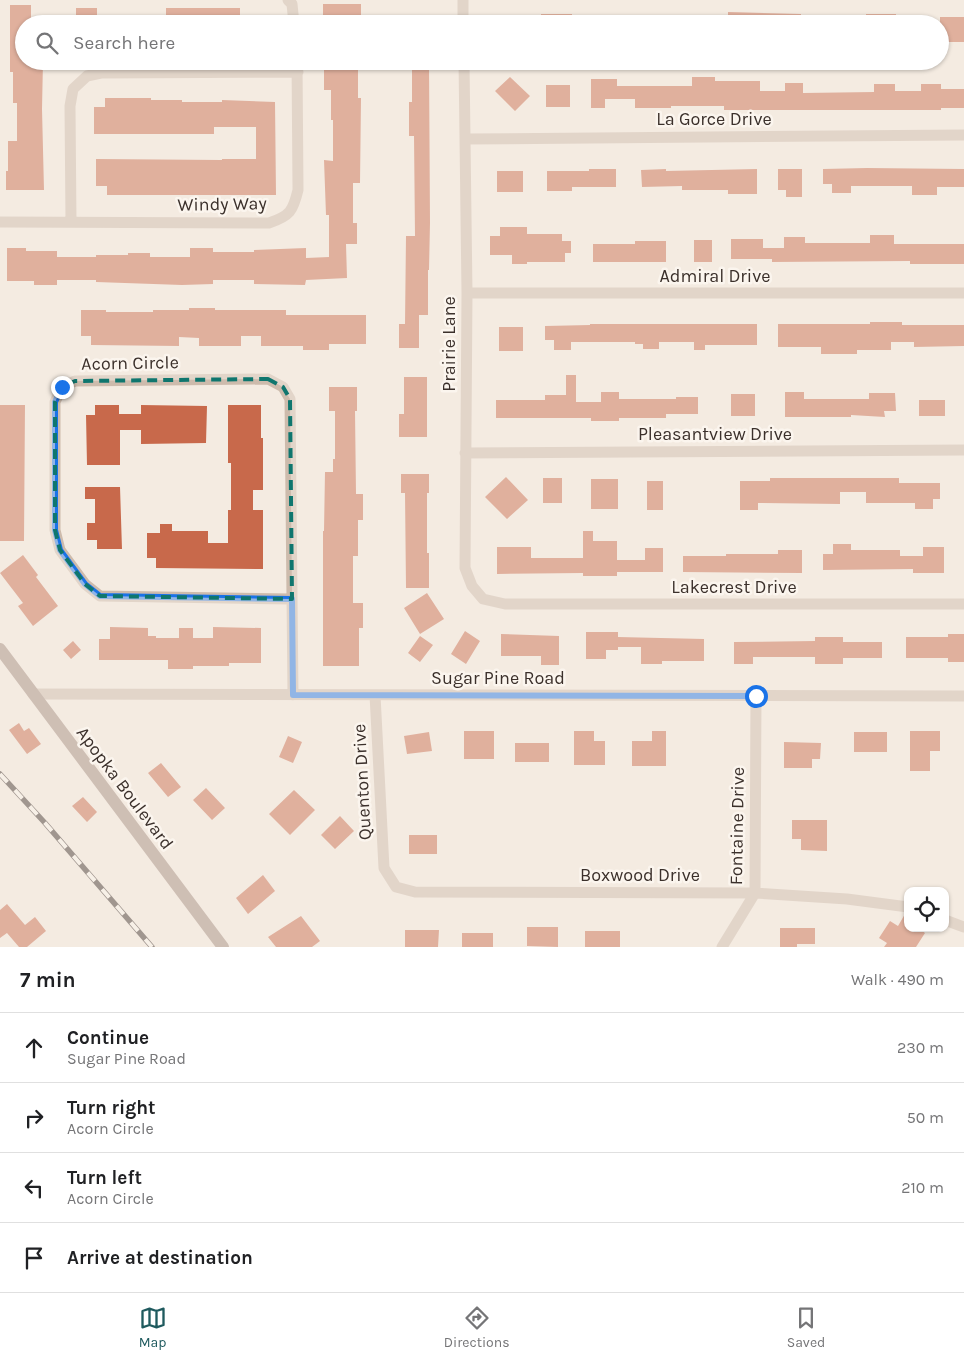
<!DOCTYPE html>
<meta charset="utf-8">
<style>
:root{--surface:#fff;--page:#f2f2f2;--text:#202124;--muted:#757577;--line:#e0e0e0;--accent:#1f5a5e}
body{margin:0;font-family:Karla,sans-serif;background:var(--page);color:var(--text)}
.controls{position:absolute;right:15px;bottom:15px;display:grid;overflow:hidden;border-radius:10px;box-shadow:0 1px 4px #0004}
.controls button{width:45px;height:45px;display:grid;place-items:center;padding:0;border:0;border-bottom:1px solid var(--line);background:var(--surface);color:var(--text);font:25px sans-serif}
.stop{position:absolute;width:15px;height:15px;margin:-11px;border:4px solid #1a73e8;border-radius:50%;background:#fff}
.stop.end{background:#1a73e8;border-color:#fff;box-shadow:0 1px 5px #0008}
.list{margin:0;padding:0;list-style:none}
h2{display:flex;justify-content:space-between;align-items:center;height:65px;margin:0;padding:0 20px;font-size:21px}
h2 small{font-size:16px;font-weight:400;color:var(--muted)}
.list li{display:grid;grid-template-columns:32px 1fr auto;gap:15px;align-items:center;box-sizing:border-box;height:70px;padding:0 20px;border-top:1px solid var(--line)}
.list b{display:block;font-size:19px;white-space:nowrap}
.list p{margin:0;font-size:16px;white-space:nowrap;color:var(--muted)}
.list em{font-size:16px;font-style:normal;color:var(--muted)}
.icon{flex:none;width:28px;height:28px;fill:none;stroke:currentColor;stroke-width:2;stroke-linecap:round;stroke-linejoin:round}
.map{position:relative;flex:none;width:964px;height:947px;overflow:hidden}
.search{position:absolute;background:var(--surface);box-shadow:0 1px 4px #0004;left:15px;right:15px;top:15px;height:55px;display:flex;align-items:center;gap:12px;box-sizing:border-box;padding:0 18px;border-radius:28px;color:var(--muted);font-size:19px}
.sheet{height:345px;background:var(--surface)}
nav{display:flex;justify-content:space-around;align-items:center;box-sizing:border-box;height:70px;border-top:1px solid var(--line);background:var(--surface);font-size:14px;color:var(--muted)}
nav a{display:grid;justify-items:center;gap:2px}
nav .on{color:var(--accent)}
.map>svg:first-child{display:block}
</style>
<div class="map">
<svg width="964" height="947" viewBox="0 0 964 947">
<rect width="100%" height="100%" fill="#f4ebe1"/>
<path fill="#c8694b" d="M323,4H361V24H323Z
M10,5H31V24H24V61H43L42,109L44,190H6V171H8V141H17V103H13V72H10Z
M76,8H97V24H76Z
M166,8H240V24H166Z
M728,12L801,14V24H728Z
M541,14H572V24H541Z
M866,14H896V24H866Z
M940,17H964V42H940Z
M412,61H429L430,223L429,270H428V315H419V348H399V324H405L406,236H415L414,136H409V102H412Z
M324,67H358V98H361L360,183H353V223H357V244H346L347,278L306,280L305,285L254,284V280H213V284L182,285L96,282V280H57V285H34V281H7V248H26V251H57V257H96V255H128V253H150V257H190V248H213V252H254V250L306,248V258L329,257V215H326L324,160L333,161V120H331V90H324Z
M510,77L530,96L515,111L495,91Z
M692,77H715V81H760V91H785V83H803V93L874,92V84H895V91H921V84H941V89H964V108H941V110H724V106H671V108H635V99H605V108H591V79H617V86H692Z
M546,85H570V107H546Z
M105,98H151V100H182V102H222V100L275,102L276,195H107V186H96V159L222,160V159H256V127H214V134H94V107H105Z
M867,168L964,169V187H937V195H912V186H851V193H832V184H823V169Z
M589,169H616V187H572V191H547V171H589Z
M666,169V171L757,169V194H728V190H682V186L642,187L641,170Z
M778,169H802V197H786V190H778Z
M497,171H523V192H497Z
M500,227H527V234H562V241H571V253H565V262H527V264H512V255H490V236H500Z
M870,235H894V244H964V264H910V261L772,262V259H731V239H763V248H784V237H805V243H870Z
M694,240H712V262H694Z
M635,241H666V262H593V244H635Z
M189,308H215V310H286V315H366V344H329V350H303V346H261V336H241V346H199V338L179,337V346L91,345V336H81V310H106V312H153V310H189Z
M870,322H902V325H964V346L914,347V342H891V350H857V354H821V347H778V324H870Z
M590,324H757V345H705V350H694V342H659V349H643V344H635V342H571V350H554V340H545V326L590,325Z
M499,327H523V351H499Z
M566,375H576V402H601V392H619V399H676V397H698V414H666V418H619V421H591V418H496V400H545V395H566Z
M404,377H427V437H399V414H404Z
M329,387H357V411H355L356,494H363V520H358V556H353V603H363V628H359V666H323V531H324L325,472H333V459H335V411H329Z
M785,392H804V399H869V393H895L896,411H884L885,417L851,415V417H785Z
M731,394H755V416H731Z
M919,400H945V416H919Z
M0,405H25L24,541H0Z
M95,405H119V414H141V405L207,406L206,443L141,444V430H120V465H87L86,415H95Z
M228,405H261V438H263V490H253V510H263V569L156,568V558H147V533H160V524H172V531H208V543H228V510H231V463H228Z
M401,474H429V493H427V553H429V588H406L405,493H401Z
M506,477L528,500L507,519L485,497Z
M543,478H562V503H543Z
M770,478H899V483H940V499H933V509H915V503H866V492H840V504L758,503V510H740V481H770Z
M591,479H618V509H591Z
M647,481H663V510H647Z
M85,487H120L122,549H97V540H87V523H95V499H85Z
M583,531H593V541H617V560H645V548H663V572H617V576H583V573L497,574V547H531V558H583Z
M833,544H851V550H900V556H923V547H944V573H913V569L823,570V554H833Z
M778,550H802V573L683,572V556H726V554H778Z
M23,555L38,575L36,577L58,606L33,626L18,606L23,603L0,573Z
M427,593L444,619L420,634L404,608Z
M110,627L148,628V636H156V638H179V628H193V638H213V627L261,628V663H229V666H193V669H168V660H99V639H110Z
M465,631L480,641L466,664L451,654Z
M586,632H618V637L704,639V661H662V664H641V647H618V650H606V659H586Z
M501,634L559,636V665H541V656H501Z
M948,634H964V662H948V658H906V637H948Z
M420,636L433,645L420,662L408,653Z
M815,637H843V642H882V658H843V664H815V657H753V664H734V642L815,641Z
M73,641L81,650L71,659L63,650Z
M19,723L24,731L29,728L41,744L27,754L9,730Z
M464,731H494V759H464Z
M574,731H594V741H605V765H574Z
M652,731H666V766H632V741H652Z
M910,731H940V751H930V771H910Z
M429,732L432,751L407,754L404,736Z
M854,732H887V752H854Z
M288,736L302,742L293,763L279,757Z
M784,742L821,743L820,759H812V768H784Z
M515,743H549V762H515Z
M161,763L181,787L168,797L148,773Z
M206,788L225,808L212,820L193,800Z
M294,790L315,810L290,835L269,814Z
M83,797L97,812L87,822L72,806Z
M340,816L354,831L335,849L321,835Z
M792,820H827V851L801,850V839H792Z
M409,835H437V854H409Z
M263,875L275,891L248,914L236,898Z
M7,904L25,925L35,917L46,931L27,947H19L7,933L0,938V910Z
M905,914H908V928H918L925,933L916,947H884L887,943L879,938L890,921L898,926Z
M301,916L320,941L312,947H276L268,937Z
M527,927H558V947L527,946Z
M780,928H815V944H797V947H780Z
M405,930H439L438,947H405Z
M585,931H620V947H585Z
M462,933H493V947H462Z"/>
<g fill="none" stroke-linecap="round" stroke-linejoin="round">
<path stroke="#cdbbac" stroke-width="11" d="M288,0L292,4L294,24
M463,0V24
M464,61L467,293L465,568L472,586L483,599L505,604H964
M465,139L964,135
M0,222L269,223C290,216 293,211 298,190L297,61
M71,222L70,106L73,89L87,76L101,73L298,72
M467,293H964
M465,453L964,450
M292,599L100,596L85,584L60,550L55,530V402L62,387L75,381L268,379L283,387L290,399L293,695
M33,694L964,696
M375,695L384,868L396,887L415,892L755,893L847,899L908,907
M945,920L964,927
M722,947L755,893L756,696"/>
<path stroke="#a18a7d" stroke-width="12" d="M0,649L223,947"/>
<g stroke="#3b302b" stroke-width="5.5">
<path id="rail" d="M0,774L45,823L152,947"/>
</g>
<use href="#rail" stroke="#fbf5ee" stroke-width="4" stroke-dasharray="11" stroke-linecap="butt"/>
</g>
<g fill="none" stroke-linecap="round" stroke-linejoin="round">
<path stroke="#1a73e8" stroke-width="6" d="M62,387L55,402V530L60,550L85,584L100,596L292,599L293,695L756,696"/>
</g>
<path d="M0 0H964V947H0ZM268,379L283,387L290,399L292,599L100,596L85,584L60,550L55,530V402L62,387L75,381Z" fill="#f4ebe1" fill-opacity=".55" fill-rule="evenodd"/>
<path fill="none" stroke="#0f766e" stroke-width="4" stroke-dasharray="10 6" stroke-linejoin="round" d="M268,379L283,387L290,399L292,599L100,596L85,584L60,550L55,530V402L62,387L75,381Z"/>
<g text-anchor="middle" dominant-baseline="central" stroke-width="5" stroke-linejoin="round" paint-order="stroke">
<g font-size="18" fill="#3b302b" stroke="#fbf5ee">
<text x="714" y="119">La Gorce Drive</text>
<text transform="translate(222 204) rotate(-1)">Windy Way</text>
<text x="715" y="276">Admiral Drive</text>
<text transform="translate(449 344) rotate(-90)">Prairie Lane</text>
<text transform="translate(130 363) rotate(-1)">Acorn Circle</text>
<text x="715" y="434">Pleasantview Drive</text>
<text x="734" y="587">Lakecrest Drive</text>
<text x="498" y="678">Sugar Pine Road</text>
<text transform="translate(362 782) rotate(-93)">Quenton Drive</text>
<text transform="translate(125 788) rotate(53)">Apopka Boulevard</text>
<text transform="translate(737 826) rotate(-89)">Fontaine Drive</text>
<text x="640" y="875">Boxwood Drive</text>
</g>
</g>
</svg>
<div class="controls">
<button><svg class="icon" aria-label="locate" viewBox="0 0 24 24"><circle cx="12" cy="12" r="6"/><path d="M12 2v4M12 18v4M2 12h4M18 12h4"/></svg></button>
</div>
<div class="stop" style="left:756px;top:696px"></div>
<div class="stop end" style="left:62px;top:387px"></div>
<div class="search"><svg class="icon" aria-label="search" viewBox="0 0 24 24"><circle cx="10" cy="10" r="6"/><path d="M15 15l6 6"/></svg>Search here</div>
</div>
<section class="sheet">
<h2>7 min<small>Walk · 490 m</small></h2>
<ul class="list">
<li><svg class="icon" aria-label="ahead" viewBox="0 0 24 24"><path d="M12 20V5M6 11l6-6 6 6"/></svg><div><b>Continue</b><p>Sugar Pine Road</p></div><em>230 m</em></li>
<li><svg class="icon" aria-label="right" viewBox="0 0 24 24"><path d="M7 20v-9h11M14 6l5 5-5 5"/></svg><div><b>Turn right</b><p>Acorn Circle</p></div><em>50 m</em></li>
<li><svg class="icon" aria-label="left" viewBox="0 0 24 24"><path d="M17 20v-9H6M10 6l-5 5 5 5"/></svg><div><b>Turn left</b><p>Acorn Circle</p></div><em>210 m</em></li>
<li><svg class="icon" aria-label="arrive" viewBox="0 0 24 24"><path d="M6 21V4h12l-3 4 3 4H6"/></svg><div><b>Arrive at destination</b></div></li>
</ul>
</section>
<nav>
<a class="on"><svg class="icon" aria-label="map" viewBox="0 0 24 24"><path d="M3 6l6-2 6 2 6-2v14l-6 2-6-2-6 2zM9 4v14M15 6v14"/></svg>Map</a>
<a><svg class="icon" aria-label="directions" viewBox="0 0 24 24"><path d="M12 3l9 9-9 9-9-9zM9 14v-3h6M13 9l2 2-2 2"/></svg>Directions</a>
<a><svg class="icon" aria-label="saved" viewBox="0 0 24 24"><path d="M7 4h10v16l-5-4-5 4z"/></svg>Saved</a>
</nav>
